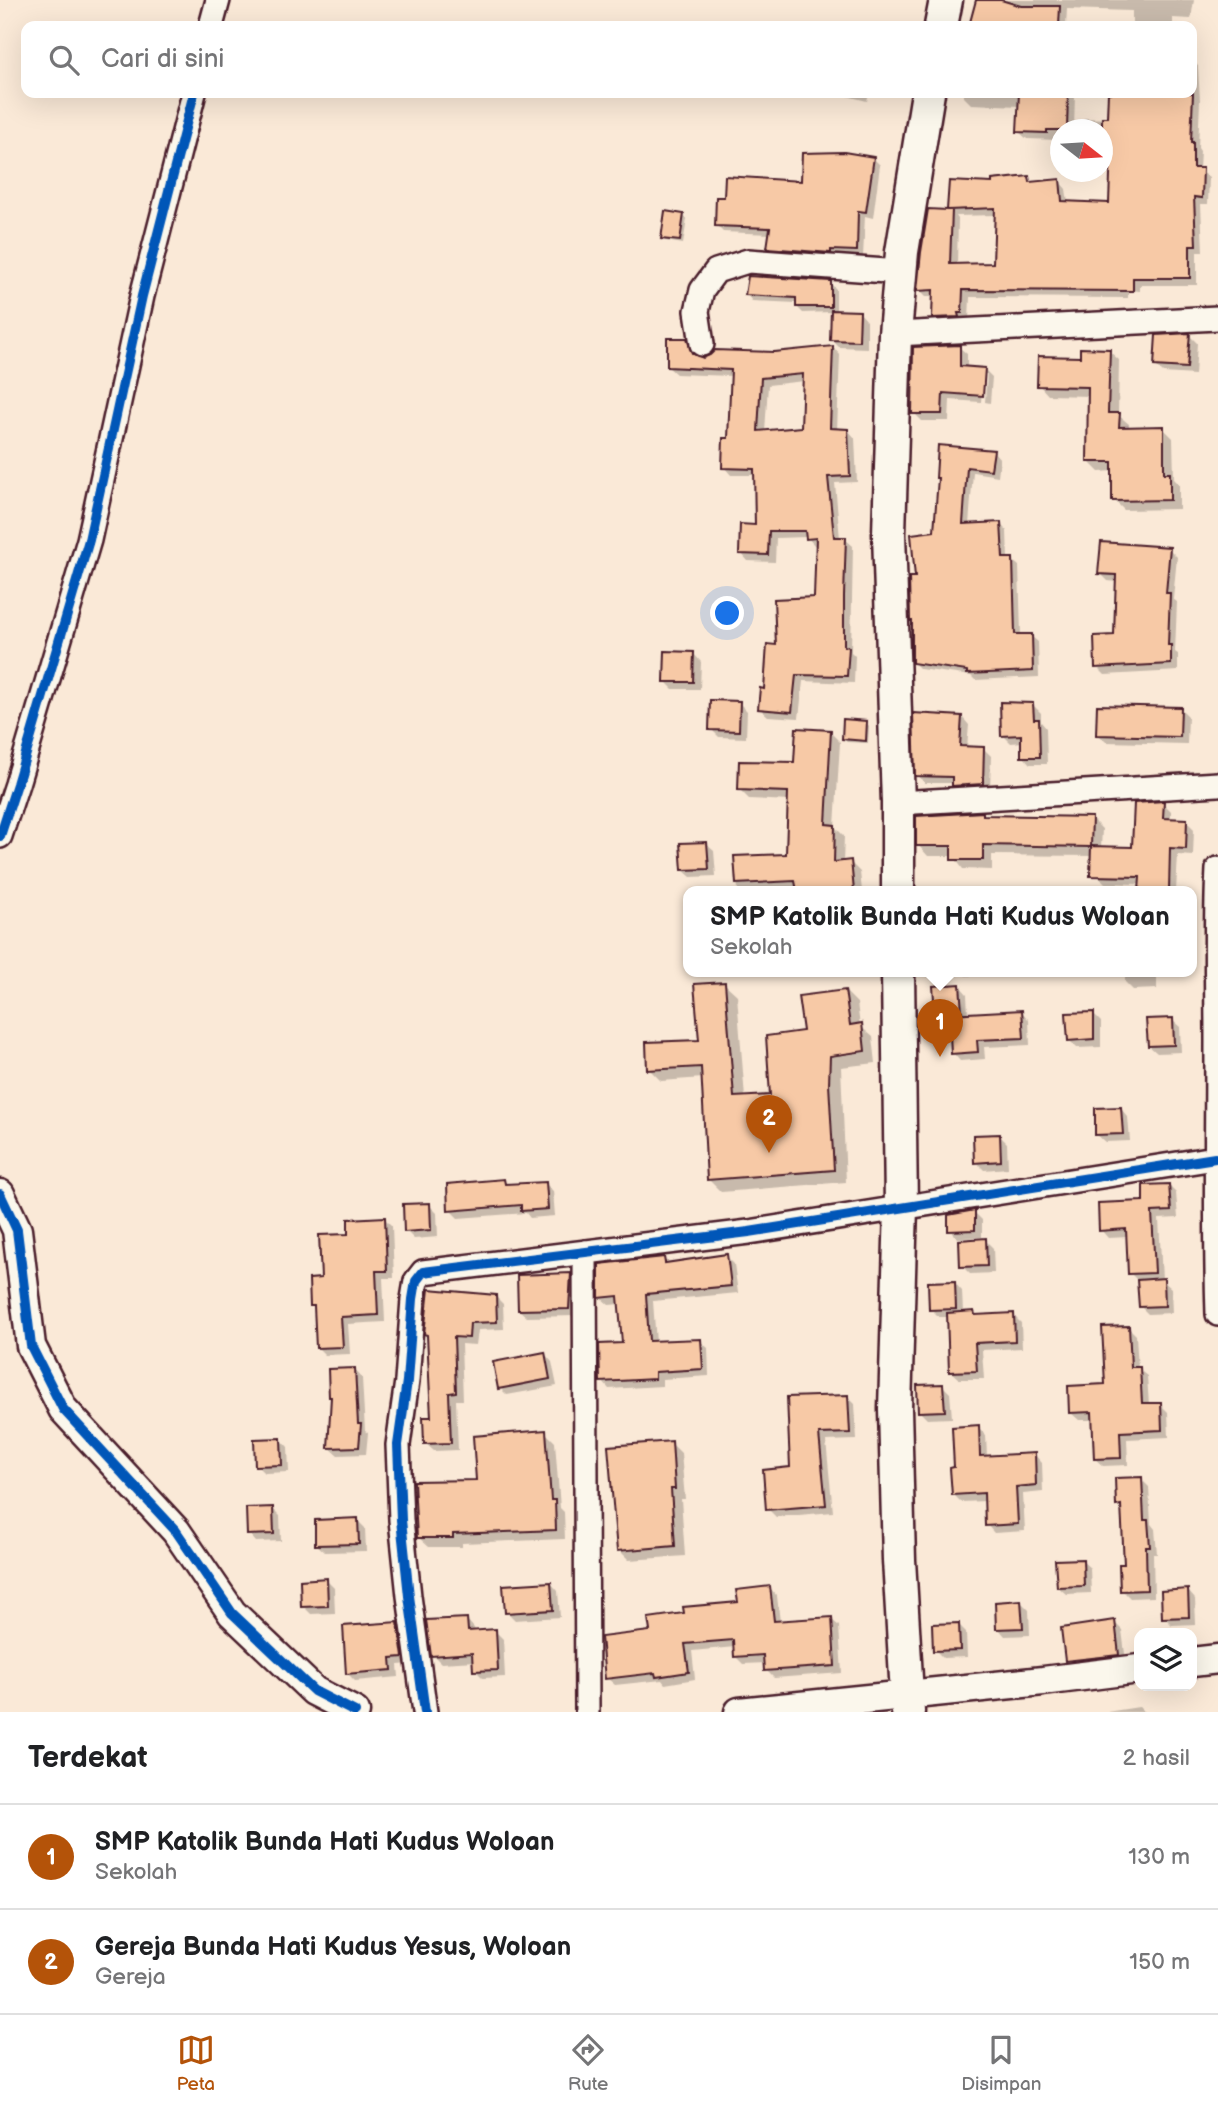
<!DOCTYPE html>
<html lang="id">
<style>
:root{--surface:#fff;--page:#f6f6f6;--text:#202124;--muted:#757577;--line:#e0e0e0;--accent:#b45309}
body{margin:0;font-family:"Balsamiq Sans",sans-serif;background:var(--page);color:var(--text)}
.controls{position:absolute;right:21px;bottom:21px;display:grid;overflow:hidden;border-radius:14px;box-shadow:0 7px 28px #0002}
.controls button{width:63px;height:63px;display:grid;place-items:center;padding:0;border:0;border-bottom:2px solid var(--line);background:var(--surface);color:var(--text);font:35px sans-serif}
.compass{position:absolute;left:1050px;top:119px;width:63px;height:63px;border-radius:50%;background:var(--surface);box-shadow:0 7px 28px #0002;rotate:107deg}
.you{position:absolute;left:728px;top:614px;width:24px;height:24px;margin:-18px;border:5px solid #fff;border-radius:50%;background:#1a73e8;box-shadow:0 0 0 10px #1a73e833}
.badge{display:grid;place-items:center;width:46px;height:46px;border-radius:50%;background:var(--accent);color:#fff;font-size:23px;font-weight:700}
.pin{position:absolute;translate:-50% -58px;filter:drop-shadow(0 2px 4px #0008)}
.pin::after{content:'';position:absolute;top:37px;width:24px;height:21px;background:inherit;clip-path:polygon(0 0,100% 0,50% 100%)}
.popup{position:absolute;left:683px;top:886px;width:514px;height:91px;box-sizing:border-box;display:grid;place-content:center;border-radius:14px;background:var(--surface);filter:drop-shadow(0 2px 5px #0005);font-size:23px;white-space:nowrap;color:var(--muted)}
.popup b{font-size:26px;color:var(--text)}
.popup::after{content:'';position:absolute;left:50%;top:100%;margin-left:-14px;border:14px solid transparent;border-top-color:var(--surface)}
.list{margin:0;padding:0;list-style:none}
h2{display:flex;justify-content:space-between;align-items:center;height:91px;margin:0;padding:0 28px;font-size:30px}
h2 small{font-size:23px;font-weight:400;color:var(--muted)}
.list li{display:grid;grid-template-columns:46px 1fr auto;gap:21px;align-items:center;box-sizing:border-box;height:105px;padding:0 28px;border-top:2px solid var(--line)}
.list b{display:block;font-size:26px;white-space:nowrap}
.list p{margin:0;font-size:23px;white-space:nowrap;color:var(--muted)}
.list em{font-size:23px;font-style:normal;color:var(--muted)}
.icon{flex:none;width:38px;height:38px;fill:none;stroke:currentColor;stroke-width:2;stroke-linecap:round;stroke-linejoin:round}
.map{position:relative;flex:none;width:1218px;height:1712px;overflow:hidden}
.search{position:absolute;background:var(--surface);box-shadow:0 7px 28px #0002;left:21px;right:21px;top:21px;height:77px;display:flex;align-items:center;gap:18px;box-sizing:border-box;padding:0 24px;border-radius:14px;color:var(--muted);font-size:26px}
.sheet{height:301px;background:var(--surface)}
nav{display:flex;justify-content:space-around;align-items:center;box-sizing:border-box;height:98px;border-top:2px solid var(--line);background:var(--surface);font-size:19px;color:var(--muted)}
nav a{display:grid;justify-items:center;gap:4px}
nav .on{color:var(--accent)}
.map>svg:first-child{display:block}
</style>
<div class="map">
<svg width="1218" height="1712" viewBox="0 0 1218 1712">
<rect width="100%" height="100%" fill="#fae9d7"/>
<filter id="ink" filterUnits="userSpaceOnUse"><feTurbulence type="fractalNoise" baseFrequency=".0143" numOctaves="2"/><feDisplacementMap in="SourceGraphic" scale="14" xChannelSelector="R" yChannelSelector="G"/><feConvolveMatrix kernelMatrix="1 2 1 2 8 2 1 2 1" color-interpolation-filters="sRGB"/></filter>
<g filter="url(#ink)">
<path fill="#0003" fill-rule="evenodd" d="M978,0H1194L1191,19L1173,18V26H1132V11L1067,9L1066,26H971Z
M1192,60L1198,66L1200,101L1198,148L1200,151L1199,170L1209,177L1208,204H1201L1203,252H1197V285H1140V291L1128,290V298L970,297L969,320L942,325L934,317L935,297H926L919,290L949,211L951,183L994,185L1028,178L1034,184L1059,181L1066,189L1068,203L1110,205L1112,154H1102V130H1083L1084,118L1109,119L1110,93H1192ZM996,215L995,265L957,266L958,219L956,216Z
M835,93H869L867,101Z
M964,93H1075L1074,130H1060V140L1027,139L1019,132L1020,106L971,104L964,97Z
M873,158L880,165L873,218L865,216L863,257L776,254L769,248L771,234L723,232L717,226L725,199L803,183Z
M683,216L687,219L683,244L666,241L662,238Z
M830,283L836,289V312L860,313L867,321V348L839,347L832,340V312L803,313L797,307V303L752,301L747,295Z
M1189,335L1197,343L1195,375L1163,373L1155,365Z
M686,340L694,348L697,357L703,360L833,347L840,355L837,430H848L855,438L857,482L835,483L840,539H845L853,546L851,652L855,656L854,683L803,681L799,718L768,716L760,709L777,647L815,599L818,545L815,546L807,537L776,538L775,562L748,561L741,553L756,526V475H731L724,467L730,440L732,376L676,374L668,367ZM804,381L802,429L765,432L768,385Z
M959,347L967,354V368L985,370L992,377L990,403L985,402L987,374H983L981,402L950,400L949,421H922L914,413Z
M1109,351L1119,360L1118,415L1129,424V429L1163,428L1173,438L1174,479L1179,484V509L1124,510L1114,500V471L1099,472L1089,462L1090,396L1048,395L1039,385L1082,359Z
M994,452L1000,459L998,476L973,472L969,525L1000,524L1007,531L1008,560H1012L1019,566L1021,635L1031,636L1038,642L1039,677L975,680L971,676L920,669L913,662L916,579L936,533L940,480Z
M1169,549L1177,557L1173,599L1177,602L1175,652L1178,654V671L1105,675L1097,667L1116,636L1117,582L1108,581L1100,573Z
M694,654L701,662L700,689H673L665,681Z
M739,703L747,711L746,738L719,737L711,729Z
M1033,705L1041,713V722L1046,728L1047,764H1030L1023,756V742L1011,743L1003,735Z
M1181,709L1188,716L1187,744L1106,742L1098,734Z
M962,717L969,725L967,748H983L991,756L990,791L961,792L953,783H925L917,775Z
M866,722L869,726L868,743L847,742L843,739Z
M830,732L840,742L835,827L844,836L843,863L850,862L860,872L862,891H738L736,858L788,856L790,801L749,799L740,790L795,764Z
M1163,803L1171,811V820L1186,821L1194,829L1193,856L1178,855L1176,891H1141V884L1105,883L1097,875L1096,856L992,855V870L963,869L953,856H928L918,845L982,814L986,817L1092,819L1102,829L1101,848L1134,849Z
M706,844L714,851L716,876L691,877L683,870Z
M961,971H991V975L966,976Z
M1125,971H1157V989L1133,990L1125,982Z
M725,984L737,995L745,1098L772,1097L805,1033L845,991L857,1003L860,1026L873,1037L876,1063L841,1067L846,1182L721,1192L709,1180L703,1078L661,1081L649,1069L701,1042Z
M960,986L967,994L968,1015L1022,1012L1029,1020L1030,1045L984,1047L985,1059L960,1061L953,1053L951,1020H944L936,1012Z
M1093,1014L1101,1022V1047L1077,1048L1069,1040Z
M1172,1020L1180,1027L1181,1052L1157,1053L1149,1046Z
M1121,1109L1128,1117L1130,1141L1105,1142L1097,1135Z
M1000,1136L1007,1143L1008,1168L984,1170L976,1162Z
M504,1181L508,1185L546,1184L553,1191L555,1216L530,1218L526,1213L458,1218L450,1210Z
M1169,1186L1176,1193L1178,1218L1159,1219L1162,1280L1171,1288L1172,1313L1148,1314L1140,1306L1138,1281L1130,1273L1128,1237L1108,1238L1101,1230Z
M429,1205L437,1213L438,1237L414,1239L406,1231Z
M974,1212L982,1220V1237L958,1238L950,1230Z
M385,1219L392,1226L394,1278H383L385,1322L348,1324L350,1354L325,1355L317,1347L316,1309L312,1305L322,1280L350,1235Z
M985,1240L993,1248L994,1273L970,1274L962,1266Z
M726,1256L734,1264L738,1293L653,1301L656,1343L700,1341L708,1348L709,1376L662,1379V1386L609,1389L602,1381L624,1344L620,1304L609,1305L601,1298L663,1259L669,1264Z
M570,1275L578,1282L576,1316L527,1317L519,1310Z
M955,1283L962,1291L963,1313H974L978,1317L1013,1315L1021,1323L1022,1348L982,1350L984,1379H959L951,1372L949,1317H939L931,1309Z
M495,1296L503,1304L504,1329L478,1330L476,1345L461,1344L463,1400H456L458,1450L434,1451L426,1444L432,1418L429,1336Z
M1128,1327L1136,1335L1138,1369L1147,1376L1149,1405L1160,1404L1168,1412L1169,1437L1127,1439L1128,1465L1103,1466L1095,1459L1094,1420H1079L1071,1413L1107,1386Z
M545,1354L552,1362L557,1386L507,1395L500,1388Z
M355,1370L362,1378L365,1431L368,1433L366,1454L338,1455L330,1448L333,1398Z
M943,1386L950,1393L952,1418L927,1419L920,1412Z
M848,1397L855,1404L857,1440L826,1441L833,1512L776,1517L768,1509L792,1469Z
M978,1427L986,1435L987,1457L1035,1455L1042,1463L1043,1492L1023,1494L1025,1531L994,1533L987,1525L986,1501L961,1502L953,1494L956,1469Z
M545,1432L555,1442L560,1508L564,1512L565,1539L462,1543V1547H429L419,1538L478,1482Z
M281,1439L288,1447L289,1472L265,1473L257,1465Z
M671,1443L681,1453L685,1499H681L685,1556L629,1560L619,1550Z
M1141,1479L1149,1487L1151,1524L1155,1529L1157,1554H1153L1154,1597L1130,1598L1122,1590L1125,1565L1123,1510L1118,1505Z
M272,1508L280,1516L281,1541L256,1542L249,1534Z
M357,1520L365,1528L366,1551L325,1552L317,1545Z
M1082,1561L1090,1568L1091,1593L1066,1594L1058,1587Z
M326,1580L334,1588L335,1613L311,1614L303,1606Z
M551,1583L558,1591L560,1617L515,1620L507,1612Z
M770,1588L777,1596L780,1622L831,1619L839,1626L842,1673L774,1678L766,1670V1663L743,1664L735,1656V1647L692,1651L695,1679L665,1684L662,1680L615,1685L607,1678L652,1633L740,1603Z
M1188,1591L1195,1599L1196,1624L1172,1625L1164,1617Z
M1021,1602L1029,1610L1030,1635L1005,1636L998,1628Z
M467,1620L474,1628L475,1632L495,1631L503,1639L505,1677L483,1678L475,1670V1661L441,1663L433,1655Z
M1114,1622L1122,1630L1126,1662L1085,1667L1078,1659Z
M398,1624L406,1632L410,1664L398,1665L399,1677L355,1681L347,1673Z
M958,1624L966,1632L967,1657L943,1658L935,1650Z
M1139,1707L1144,1712H1106Z"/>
<path fill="#f7c9a6" stroke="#4a1f2b" stroke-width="2" fill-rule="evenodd" d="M976,0H1001L1021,6H1060L1059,26H969Z
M1019,93H1068L1067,130H1047V133L1017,132Z
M1108,93H1193L1191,142H1193V168H1203L1202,198L1194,197L1196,245H1190V278H1133V291L963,290L962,313H958L959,317L932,318L933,290L917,291L921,252L928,209L947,210L949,181L992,183V180L1029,176L1030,182L1060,179L1062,201L1109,203L1111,147H1102V117H1107ZM995,208L993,263L950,264L952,210H948Z
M844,152L874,157L866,212L858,211L857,251L831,250V253L767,248L770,228L715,226L716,197H724L725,176L801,181L802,153Z
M665,211L684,214L680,241L661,239Z
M748,276L831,281V307H796V298L745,295Z
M831,310L860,311L859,341L830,340Z
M1190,333L1187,368L1154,366L1156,335Z
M667,338H687L692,353L703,358L710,355L715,350L774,352L833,346L830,428L848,429L850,476L828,477L834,537H846L844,596V646L849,647L847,676L796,675L792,712L758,709L760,688L764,689L767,644L776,645L774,599L814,597L816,538L806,539L805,531H769L768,555L739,554L740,524L755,525L754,469L722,468L723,438H728L731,370L667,367ZM803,374L801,427L758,431L761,378Z
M960,345V366L985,368L983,396L943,393L942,414H912L913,347Z
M1080,348L1110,349L1108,413H1120L1119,427L1164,426V473H1170V500L1112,501V462H1087L1088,387L1037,386L1038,356L1080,357Z
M938,445L994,450L991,470L967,467L963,524L1001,522L1003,558H1013L1015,634H1032L1033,671L967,674V671L912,663V621H910L909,577H915L911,534L934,531L938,478H936Z
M1101,542L1170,547L1166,593H1170L1168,645H1171V664L1095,668L1094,636L1114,635L1116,575L1098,574Z
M665,651L694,652L693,682H664Z
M710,700L740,701L739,731L709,730Z
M1000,702L1033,703L1034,719H1039L1040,757H1021V735L1001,736Z
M1097,705L1181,707L1180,737L1096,735Z
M913,713L962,716L960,746L984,747L983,784L952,786V777L915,776Z
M843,719L867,721L866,741L842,739Z
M796,728L831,730L826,824L835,825L834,862L851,860L854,891H797L795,881L736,884L734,856L786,854L788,792L738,790L739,761L794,762Z
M1164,801L1163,818L1187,819L1186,849L1170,848L1169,891H1139L1140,877L1090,876L1091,846L1132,847L1134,803Z
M983,812V815L1092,817L1091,847L983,845V860H951V846H916V816Z
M707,842L709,869L682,870L680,843Z
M725,982L734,1097L770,1095L766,1036L803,1031L798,996L845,990L850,1025L862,1023L865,1051L830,1056L829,1084L834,1170L707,1180L701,1067L647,1070L646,1042L699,1040L694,984Z
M960,984L962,1012L935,1013L933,986Z
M1022,1010L1024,1038L977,1040L978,1052L951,1054L949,1014Z
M1094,1012V1039L1068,1041L1066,1013Z
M1173,1018L1174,1045L1148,1046L1146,1019Z
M1121,1107L1123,1134L1095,1135V1108Z
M1000,1134L1001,1161L974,1163L973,1135Z
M504,1179L505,1184L546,1182L548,1209L521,1211V1205L448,1211L447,1184Z
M1169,1184L1171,1211L1152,1212L1155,1273L1128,1274L1126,1229L1099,1231L1098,1203L1143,1201V1185Z
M430,1203L431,1230L404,1232L403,1204Z
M975,1210V1230L948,1231V1215Z
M385,1217L387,1271H376L378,1315L341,1317L343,1347L316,1348L314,1306H310L309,1279L321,1278L319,1235L348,1234V1219Z
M986,1238L987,1266L960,1267L959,1240Z
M727,1254L731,1286L646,1294L649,1341L701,1339L703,1369L655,1372V1379L600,1382L599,1344L622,1343L618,1296L599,1298V1264L664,1257L665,1263Z
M571,1273L569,1309L518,1310L517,1275Z
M1164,1278L1165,1306L1139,1307L1137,1280Z
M955,1281L956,1309L929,1310L928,1282Z
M429,1289L496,1295L497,1322L470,1323L469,1338L454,1337L456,1392L449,1393L451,1443L424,1444L423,1417H431L427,1335L424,1334Z
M974,1311L975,1315L1014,1313L1015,1341L975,1343L977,1371L949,1372L947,1313Z
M1129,1326L1131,1367H1140L1142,1403H1161L1162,1430L1120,1432L1121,1458L1094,1459L1092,1412L1069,1413L1068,1386L1105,1384L1102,1327Z
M545,1352L550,1379L498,1389L493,1362Z
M355,1368L358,1424H361L359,1447L328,1448L331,1397H329L328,1369Z
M943,1384L945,1411L918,1412L917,1385Z
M848,1395L850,1433L819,1434L826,1505L766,1510L763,1470L790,1467L787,1397Z
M979,1425L980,1456L1035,1453L1036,1485L1016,1487L1018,1524L985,1526L984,1493L952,1495L950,1468L954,1467L952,1427Z
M546,1430L551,1500H555L556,1530L453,1534V1538H417L414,1481L476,1480L473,1436Z
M281,1438L282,1465L255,1466L254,1439Z
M672,1441L675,1489H671L675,1546L617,1551L608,1446Z
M1142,1477L1144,1520H1148L1150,1547H1146L1147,1590L1120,1591L1119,1564H1124L1121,1505L1116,1506L1115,1478Z
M273,1507L274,1534L247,1535L246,1508Z
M358,1518L359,1544L315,1545V1520Z
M1083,1559L1084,1586L1057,1587L1055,1560Z
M327,1578L328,1606L301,1607L300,1580Z
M551,1582L553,1610L505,1613L503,1585Z
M770,1586L774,1621L832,1617L835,1666L764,1671L763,1655L734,1657L733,1640L685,1644L689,1672L656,1677L655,1673L605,1679L601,1637L650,1631L648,1618L684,1613L683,1607L738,1602L736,1590Z
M1188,1589L1189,1617L1162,1618L1161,1591Z
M1021,1600L1023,1628L996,1629L995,1602Z
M467,1618L468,1631L496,1629L498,1670L473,1671L472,1653L431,1656L426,1620Z
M1115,1620L1119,1655L1065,1661L1061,1628Z
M398,1622L403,1657L391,1658L392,1670L346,1674L343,1626Z
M959,1623L960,1650L933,1651L932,1624Z"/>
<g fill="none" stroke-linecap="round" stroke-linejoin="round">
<g stroke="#4a1f2b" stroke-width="28">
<path id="minor" d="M211,26L218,0
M895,334L1218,318
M702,344L697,311L702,290L716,271L748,261L900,272
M898,803L1218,784
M0,836L17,784L89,540L142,296L194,93
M1218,869C1215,927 1217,984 1217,1041C1217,1132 1215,1223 1218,1314
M585,1252L587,1712
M425,1712L409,1596L401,1520L398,1445L407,1381L413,1299L416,1281L423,1272L749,1232L1215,1158"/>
</g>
<g stroke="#4a1f2b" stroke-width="33">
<path id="tertiary" d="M0,1194L17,1230L31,1346L63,1409L176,1531L232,1613L314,1691L355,1712
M1192,1662L1218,1659
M739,1712L1043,1681L1139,1669"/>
</g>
<g stroke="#4a1f2b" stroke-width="37">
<path id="secondary" d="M941,26L946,0
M898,891V803L889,534L895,334L902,252L928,93
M898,971L901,1207L895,1409L899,1560L908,1712"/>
</g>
<use href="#minor" stroke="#fbf7ec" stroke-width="23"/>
<use href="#tertiary" stroke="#fbf7ec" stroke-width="28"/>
<use href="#secondary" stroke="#fbf7ec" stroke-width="32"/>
<g stroke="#fbf7ec" stroke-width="15">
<path id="cycleway" d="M0,836L17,784L89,540L142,296L194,93
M0,1194L17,1230L31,1346L63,1409L176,1531L232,1613L314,1691L355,1712
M425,1712L409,1596L401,1520L398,1445L407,1381L413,1299L416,1281L423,1272L749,1232L1215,1158"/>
</g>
<use href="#cycleway" stroke="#0057b8" stroke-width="10"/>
</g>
</g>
</svg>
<div class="controls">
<button><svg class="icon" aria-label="layers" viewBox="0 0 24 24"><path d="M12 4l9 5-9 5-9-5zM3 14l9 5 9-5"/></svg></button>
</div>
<svg class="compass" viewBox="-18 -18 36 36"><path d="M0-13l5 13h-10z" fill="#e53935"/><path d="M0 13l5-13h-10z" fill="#757577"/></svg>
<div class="you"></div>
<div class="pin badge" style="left:940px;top:1057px">1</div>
<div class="popup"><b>SMP Katolik Bunda Hati Kudus Woloan</b>Sekolah</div>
<div class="pin badge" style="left:769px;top:1153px">2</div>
<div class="search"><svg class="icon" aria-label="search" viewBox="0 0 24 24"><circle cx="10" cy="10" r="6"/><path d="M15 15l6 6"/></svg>Cari di sini</div>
</div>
<section class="sheet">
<h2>Terdekat<small>2 hasil</small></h2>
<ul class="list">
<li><span class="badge">1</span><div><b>SMP Katolik Bunda Hati Kudus Woloan</b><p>Sekolah</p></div><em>130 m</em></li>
<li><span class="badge">2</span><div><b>Gereja Bunda Hati Kudus Yesus, Woloan</b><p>Gereja</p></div><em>150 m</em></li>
</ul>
</section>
<nav>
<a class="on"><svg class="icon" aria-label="map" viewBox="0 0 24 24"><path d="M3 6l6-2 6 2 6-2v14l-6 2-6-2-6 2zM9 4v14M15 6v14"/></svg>Peta</a>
<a><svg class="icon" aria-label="directions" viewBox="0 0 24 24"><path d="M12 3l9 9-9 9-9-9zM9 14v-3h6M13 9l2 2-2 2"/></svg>Rute</a>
<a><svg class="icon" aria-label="saved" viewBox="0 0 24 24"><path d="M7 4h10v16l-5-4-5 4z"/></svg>Disimpan</a>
</nav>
